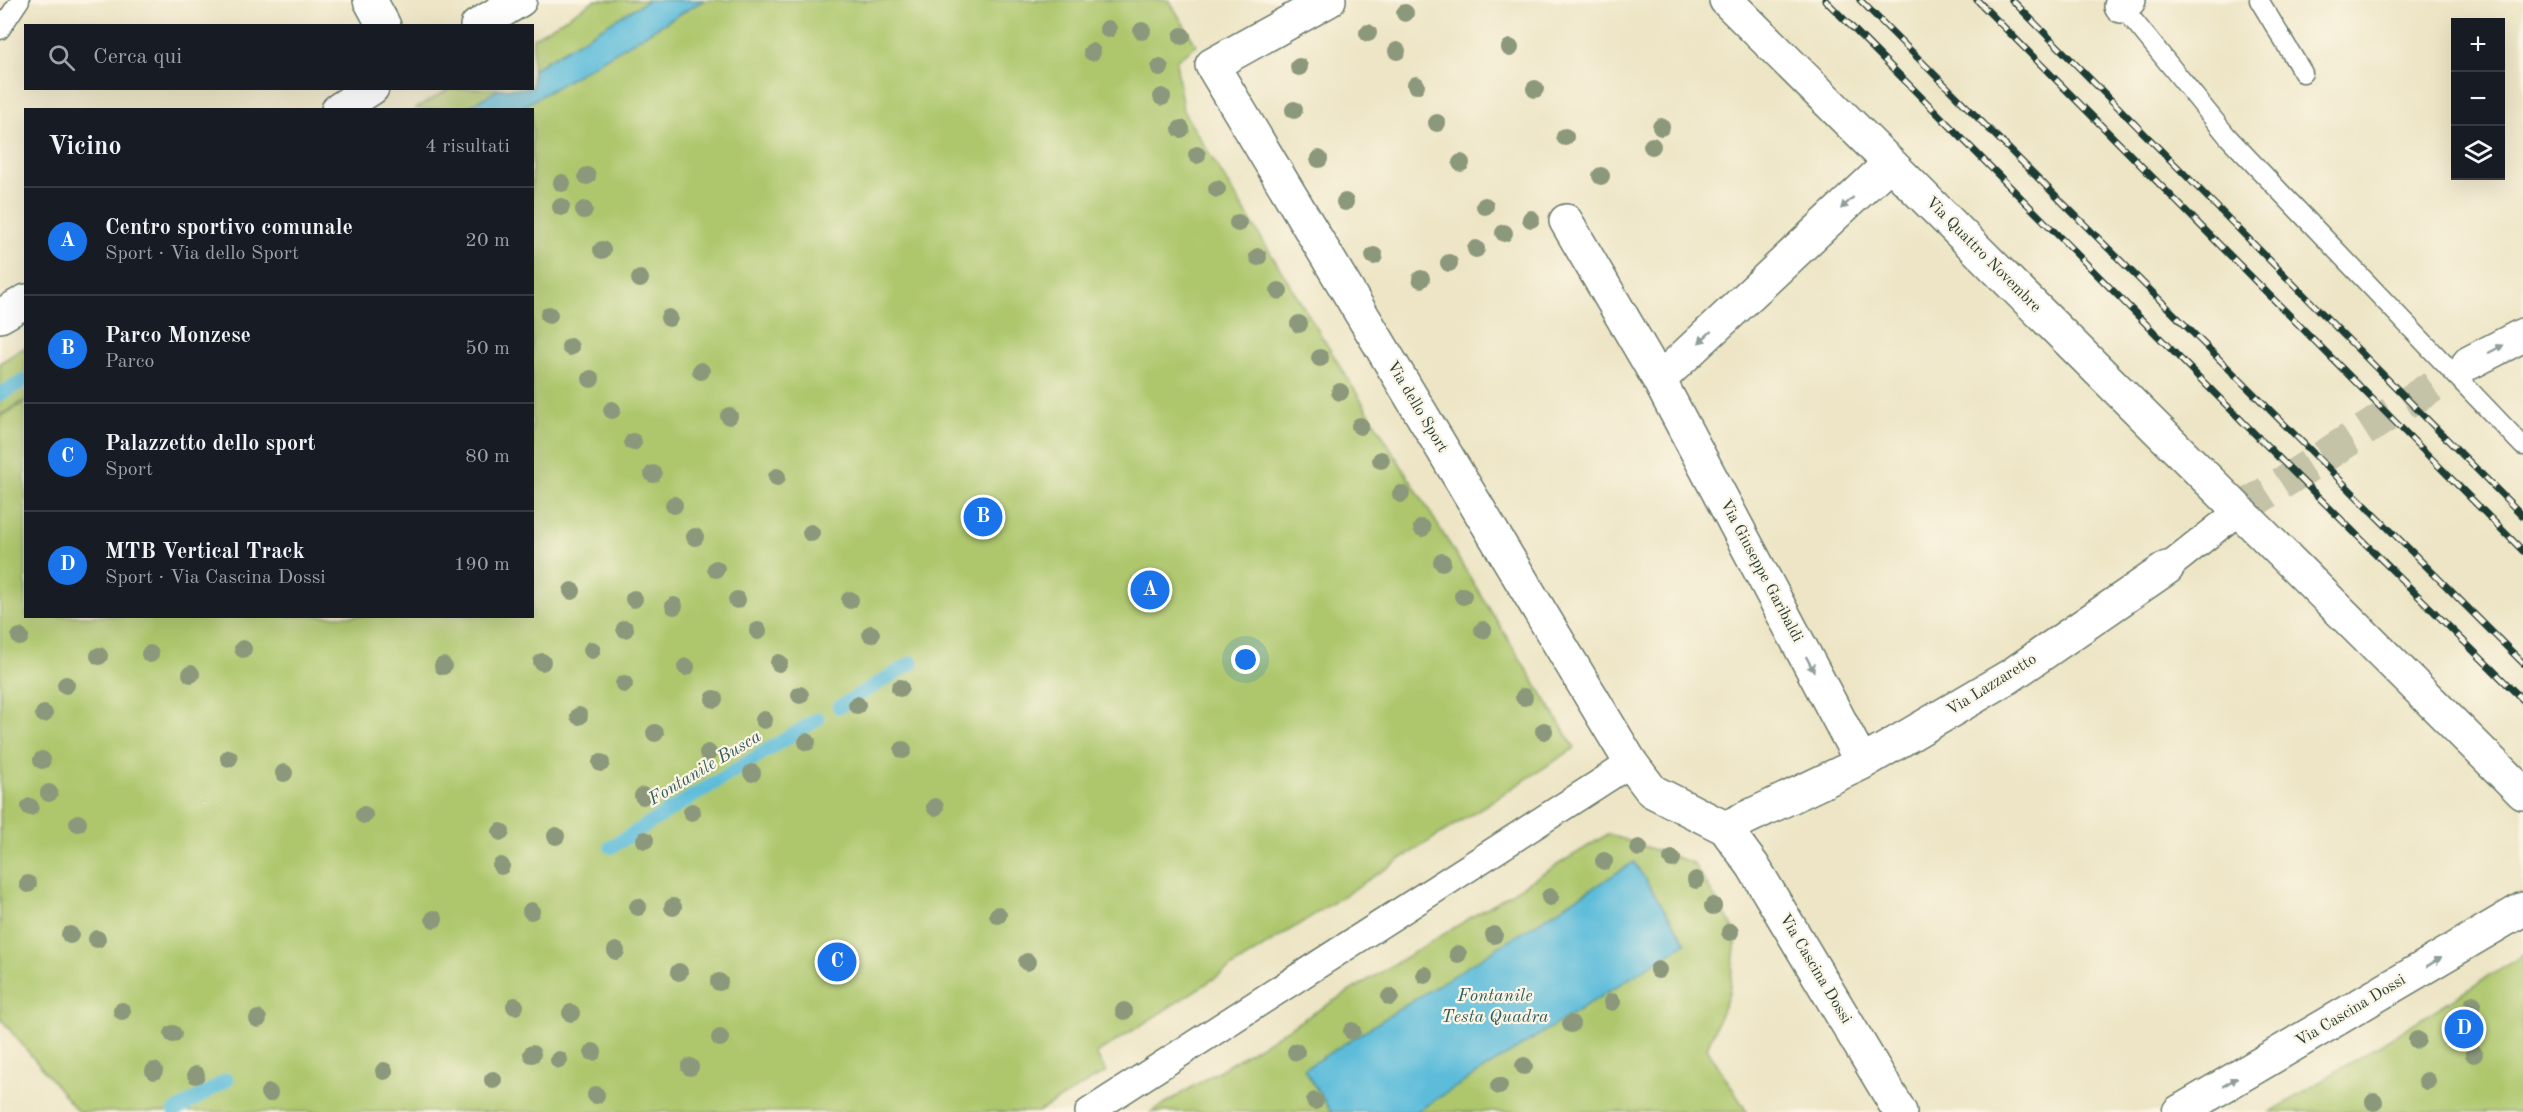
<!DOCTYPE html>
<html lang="it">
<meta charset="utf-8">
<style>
:root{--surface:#171b24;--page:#20242c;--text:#f1f3f6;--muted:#9ea1a6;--line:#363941;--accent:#1a73e8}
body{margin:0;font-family:"Old Standard TT",serif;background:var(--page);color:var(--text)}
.controls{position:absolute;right:18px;top:18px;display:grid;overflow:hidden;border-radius:0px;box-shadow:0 6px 24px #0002}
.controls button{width:54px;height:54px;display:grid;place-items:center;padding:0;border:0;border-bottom:2px solid var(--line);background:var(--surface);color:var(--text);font:30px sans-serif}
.you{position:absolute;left:1246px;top:660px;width:21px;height:21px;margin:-15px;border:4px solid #fff;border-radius:50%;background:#1a73e8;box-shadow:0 0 0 9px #1a73e833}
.badge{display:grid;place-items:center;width:39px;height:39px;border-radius:50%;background:var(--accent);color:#fff;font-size:20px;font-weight:700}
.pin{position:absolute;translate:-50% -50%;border:3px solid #fff;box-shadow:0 2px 6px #0006}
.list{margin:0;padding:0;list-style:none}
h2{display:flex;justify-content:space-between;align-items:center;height:78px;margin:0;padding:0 24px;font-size:26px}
h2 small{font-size:20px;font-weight:400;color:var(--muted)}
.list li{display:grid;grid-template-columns:39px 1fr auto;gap:18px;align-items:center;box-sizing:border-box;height:108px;padding:0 24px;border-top:2px solid var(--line)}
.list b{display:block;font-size:22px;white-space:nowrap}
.list p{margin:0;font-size:20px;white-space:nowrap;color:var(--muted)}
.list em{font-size:20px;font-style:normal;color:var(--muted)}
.icon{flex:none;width:33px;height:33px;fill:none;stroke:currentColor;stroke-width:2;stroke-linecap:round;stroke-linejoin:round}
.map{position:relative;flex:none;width:2523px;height:1112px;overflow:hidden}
.search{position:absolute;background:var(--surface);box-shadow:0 6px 24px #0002;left:24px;top:24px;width:510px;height:66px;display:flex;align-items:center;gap:15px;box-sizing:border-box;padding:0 21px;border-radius:0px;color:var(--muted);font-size:22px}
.panel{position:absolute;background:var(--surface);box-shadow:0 6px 24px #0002;left:24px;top:108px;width:510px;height:510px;border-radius:0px}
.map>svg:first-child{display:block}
</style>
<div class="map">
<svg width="2523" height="1112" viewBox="0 0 2523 1112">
<rect width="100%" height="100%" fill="#fcf5e5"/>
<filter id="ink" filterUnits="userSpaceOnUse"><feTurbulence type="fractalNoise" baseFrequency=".0167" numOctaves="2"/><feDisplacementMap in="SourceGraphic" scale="12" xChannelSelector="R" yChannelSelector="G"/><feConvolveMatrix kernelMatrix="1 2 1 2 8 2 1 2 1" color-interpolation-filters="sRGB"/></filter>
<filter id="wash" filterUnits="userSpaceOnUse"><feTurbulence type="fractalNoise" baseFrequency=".008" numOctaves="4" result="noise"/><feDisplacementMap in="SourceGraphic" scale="24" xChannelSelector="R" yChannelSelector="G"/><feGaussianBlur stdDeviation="1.35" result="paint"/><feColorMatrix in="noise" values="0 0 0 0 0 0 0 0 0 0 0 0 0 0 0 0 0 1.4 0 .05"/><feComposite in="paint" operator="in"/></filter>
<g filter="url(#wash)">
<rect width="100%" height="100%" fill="#ede5c5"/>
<path fill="#aec76d" stroke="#668250" stroke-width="1.5" d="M595,0H1169L1196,45L1176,61L1183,111L1575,748L1096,1054L1106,1072L1038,1112H78L0,1018V417L25,402L26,616H532V110L415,109L449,89L532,88L533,38Z
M25,347V400L0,415V363Z
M1608,834L1693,863L1737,933L1729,994L1707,1048L1747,1112H1151Z
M2523,955V1112H2270L2286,1103Z"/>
<path fill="#5cbcda" stroke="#3e7c87" stroke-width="1.5" d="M648,0H704L519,109H464L499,89L532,88L533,69Z
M1634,862L1686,943L1416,1112H1331L1304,1069Z"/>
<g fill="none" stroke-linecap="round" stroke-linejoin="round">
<path stroke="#5cbcda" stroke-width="14" d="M0,394L26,380
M839,707L912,663
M611,847L818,719
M174,1112L227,1080"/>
</g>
</g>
<g filter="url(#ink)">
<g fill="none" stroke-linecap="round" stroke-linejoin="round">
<path stroke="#c4c3a8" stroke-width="33" stroke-dasharray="33 16" stroke-linecap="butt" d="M2240,510L2469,363"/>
<g stroke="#677867" stroke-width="21">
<path id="service" d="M2117,0L2228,137L2523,446
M2259,0L2303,73
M0,30L20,0"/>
</g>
<g stroke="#677867" stroke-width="30">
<path id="pedestrian" d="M2167,568L2240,510
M1089,1112L1631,763"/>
</g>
<g stroke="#677867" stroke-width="36">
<path id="minor" d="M370,0L384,26
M1329,0L1212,65L1631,763L1652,791L1725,828L1753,866L1900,1112
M1726,0L2523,793
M2121,6L2129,0
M477,26L520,0
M338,110L372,88
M1566,221L1659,380
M0,316L26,301
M2469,363L2523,335
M1862,763L1659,380L1890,163
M1725,828L1862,763L2010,676L2167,568
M2179,1112L2523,909"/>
</g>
<use href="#service" stroke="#fff" stroke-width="18"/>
<use href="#pedestrian" stroke="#fff" stroke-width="27"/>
<use href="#minor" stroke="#fff" stroke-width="33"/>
<g stroke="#1f3d34" stroke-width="7">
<path id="rail" d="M1825,0L2255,434L2523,700
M1860,0L2523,663
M1977,0L2523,551
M2012,0L2523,516"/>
</g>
<use href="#rail" stroke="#fcf5e5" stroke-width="4.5" stroke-dasharray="14" stroke-linecap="butt"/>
</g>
<g fill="#8c987b">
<circle cx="1405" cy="13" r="9"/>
<circle cx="1108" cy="29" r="9"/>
<circle cx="1142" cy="31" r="9"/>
<circle cx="1368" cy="33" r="9"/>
<circle cx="1182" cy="36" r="9"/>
<circle cx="1510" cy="48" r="9"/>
<circle cx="1397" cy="51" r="9"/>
<circle cx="1092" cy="52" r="9"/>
<circle cx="1299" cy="67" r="9"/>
<circle cx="1160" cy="68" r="9"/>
<circle cx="1416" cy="85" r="9"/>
<circle cx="1535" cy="89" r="9"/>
<circle cx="1162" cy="97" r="9"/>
<circle cx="1294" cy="110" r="9"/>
<circle cx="1437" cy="123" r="9"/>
<circle cx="1661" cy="127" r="9"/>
<circle cx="1181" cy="129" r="9"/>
<circle cx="1565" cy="137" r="9"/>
<circle cx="1652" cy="146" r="9"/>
<circle cx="1197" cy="155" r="9"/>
<circle cx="1319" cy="159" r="9"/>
<circle cx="1461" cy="163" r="9"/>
<circle cx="587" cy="176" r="9"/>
<circle cx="1601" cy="176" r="9"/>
<circle cx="562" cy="183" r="9"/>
<circle cx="1217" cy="189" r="9"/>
<circle cx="1345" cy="202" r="9"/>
<circle cx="1485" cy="206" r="9"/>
<circle cx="561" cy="207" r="9"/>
<circle cx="584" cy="210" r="9"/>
<circle cx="1531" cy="219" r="9"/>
<circle cx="1238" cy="223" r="9"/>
<circle cx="1504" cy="233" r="9"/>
<circle cx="1476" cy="249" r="9"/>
<circle cx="602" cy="250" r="9"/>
<circle cx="1374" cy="256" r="9"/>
<circle cx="1258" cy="257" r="9"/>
<circle cx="1449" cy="263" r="9"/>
<circle cx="640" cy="279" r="9"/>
<circle cx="1421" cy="279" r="9"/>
<circle cx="1279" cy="291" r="9"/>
<circle cx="549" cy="315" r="9"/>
<circle cx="669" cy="318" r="9"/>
<circle cx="1299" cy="324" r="9"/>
<circle cx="570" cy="347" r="9"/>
<circle cx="1320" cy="358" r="9"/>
<circle cx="701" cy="371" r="9"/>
<circle cx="591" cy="379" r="9"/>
<circle cx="1340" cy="392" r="9"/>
<circle cx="612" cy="410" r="9"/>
<circle cx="729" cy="416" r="9"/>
<circle cx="1360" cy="426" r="9"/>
<circle cx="633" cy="442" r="9"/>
<circle cx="1381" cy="460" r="9"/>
<circle cx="653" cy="474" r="9"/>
<circle cx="777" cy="477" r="9"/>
<circle cx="1401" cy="494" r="9"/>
<circle cx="674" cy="505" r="9"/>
<circle cx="1422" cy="528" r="9"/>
<circle cx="811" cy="533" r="9"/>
<circle cx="695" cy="537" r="9"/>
<circle cx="1442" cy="562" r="9"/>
<circle cx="716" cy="569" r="9"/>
<circle cx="572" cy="591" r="9"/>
<circle cx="1463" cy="596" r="9"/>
<circle cx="634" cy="599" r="9"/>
<circle cx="737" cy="600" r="9"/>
<circle cx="850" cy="600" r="9"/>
<circle cx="674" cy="606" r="9"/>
<circle cx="625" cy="629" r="9"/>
<circle cx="1483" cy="630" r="9"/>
<circle cx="758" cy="631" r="9"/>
<circle cx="871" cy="634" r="9"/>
<circle cx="20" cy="637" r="9"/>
<circle cx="243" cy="649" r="9"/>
<circle cx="592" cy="650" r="9"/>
<circle cx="150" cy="654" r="9"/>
<circle cx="99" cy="656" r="9"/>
<circle cx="542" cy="662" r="9"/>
<circle cx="779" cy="663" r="9"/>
<circle cx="443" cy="666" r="9"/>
<circle cx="686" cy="667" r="9"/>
<circle cx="191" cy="674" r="9"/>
<circle cx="624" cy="684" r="9"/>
<circle cx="66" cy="685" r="9"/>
<circle cx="900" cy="688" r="9"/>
<circle cx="800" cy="695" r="9"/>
<circle cx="1524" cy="697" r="9"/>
<circle cx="714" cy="699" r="9"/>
<circle cx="857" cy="705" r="9"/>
<circle cx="44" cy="714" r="9"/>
<circle cx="579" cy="716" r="9"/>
<circle cx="764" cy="720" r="9"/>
<circle cx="1544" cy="731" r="9"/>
<circle cx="655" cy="733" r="9"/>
<circle cx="807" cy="742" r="9"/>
<circle cx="903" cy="750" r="9"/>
<circle cx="708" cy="753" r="9"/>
<circle cx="229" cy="758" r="9"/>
<circle cx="42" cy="760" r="9"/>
<circle cx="601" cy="763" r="9"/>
<circle cx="284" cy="773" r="9"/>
<circle cx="752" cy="773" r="9"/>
<circle cx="49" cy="793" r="9"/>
<circle cx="643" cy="796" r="9"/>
<circle cx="30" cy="807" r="9"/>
<circle cx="935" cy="807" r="9"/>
<circle cx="692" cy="812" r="9"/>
<circle cx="364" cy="815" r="9"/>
<circle cx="78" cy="823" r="9"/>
<circle cx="501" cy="832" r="9"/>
<circle cx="556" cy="836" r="9"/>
<circle cx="645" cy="840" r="9"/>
<circle cx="1639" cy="848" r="9"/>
<circle cx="1672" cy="859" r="9"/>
<circle cx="1604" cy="861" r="9"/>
<circle cx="501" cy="866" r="9"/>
<circle cx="1696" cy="880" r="9"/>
<circle cx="28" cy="884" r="9"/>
<circle cx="1550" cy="897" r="9"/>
<circle cx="1713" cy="906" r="9"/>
<circle cx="638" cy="907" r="9"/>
<circle cx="673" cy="907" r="9"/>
<circle cx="531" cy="911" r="9"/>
<circle cx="998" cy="915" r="9"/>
<circle cx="434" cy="919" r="9"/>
<circle cx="1730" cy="932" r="9"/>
<circle cx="70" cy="935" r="9"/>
<circle cx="1494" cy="935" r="9"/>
<circle cx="97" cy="939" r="9"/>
<circle cx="616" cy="951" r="9"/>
<circle cx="1458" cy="954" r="9"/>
<circle cx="1027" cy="962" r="9"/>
<circle cx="1658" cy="970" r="9"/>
<circle cx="679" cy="972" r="9"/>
<circle cx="1425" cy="975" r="9"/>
<circle cx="719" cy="982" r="9"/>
<circle cx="1390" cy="997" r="9"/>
<circle cx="1612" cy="1002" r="9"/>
<circle cx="2473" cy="1004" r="9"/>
<circle cx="515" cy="1006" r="9"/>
<circle cx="122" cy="1011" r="9"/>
<circle cx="1124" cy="1011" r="9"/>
<circle cx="571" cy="1013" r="9"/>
<circle cx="258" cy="1019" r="9"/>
<circle cx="1571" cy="1024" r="9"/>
<circle cx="1352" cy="1031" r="9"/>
<circle cx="173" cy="1034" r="9"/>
<circle cx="720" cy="1038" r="9"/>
<circle cx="2417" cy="1040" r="9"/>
<circle cx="593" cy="1052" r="9"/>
<circle cx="1296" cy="1052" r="9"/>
<circle cx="532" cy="1054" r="9"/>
<circle cx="2474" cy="1054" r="9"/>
<circle cx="559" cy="1060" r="9"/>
<circle cx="1524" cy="1066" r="9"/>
<circle cx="690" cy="1067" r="9"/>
<circle cx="154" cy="1071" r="9"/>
<circle cx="384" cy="1071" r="9"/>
<circle cx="196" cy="1075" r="9"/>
<circle cx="493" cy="1080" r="9"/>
<circle cx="2427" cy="1081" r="9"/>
<circle cx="1499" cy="1086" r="9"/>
<circle cx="269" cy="1093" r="9"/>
<circle cx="596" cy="1095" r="9"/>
<circle cx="1315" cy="1101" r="9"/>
<circle cx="2374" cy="1102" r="9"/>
</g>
<defs><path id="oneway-solid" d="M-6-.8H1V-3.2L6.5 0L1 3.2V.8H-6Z" transform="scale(1.5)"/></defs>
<g fill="#8f9e9a">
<use href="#oneway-solid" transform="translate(1847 203) rotate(137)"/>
<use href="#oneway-solid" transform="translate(1705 337) rotate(137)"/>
<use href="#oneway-solid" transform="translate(2496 349) rotate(-28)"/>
<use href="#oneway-solid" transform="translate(1810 664) rotate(62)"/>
<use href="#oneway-solid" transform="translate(2434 962) rotate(-31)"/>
<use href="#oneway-solid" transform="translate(2230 1082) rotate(-31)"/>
</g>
</g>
<g text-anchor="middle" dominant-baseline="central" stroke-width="4.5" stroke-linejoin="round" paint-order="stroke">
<g font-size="16" fill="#1f3d34" stroke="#fcf5e5">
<text transform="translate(1983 255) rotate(45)">Via Quattro Novembre</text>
<text transform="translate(1417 407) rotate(59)">Via dello Sport</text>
<text transform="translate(1761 571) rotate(62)">Via Giuseppe Garibaldi</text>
<text transform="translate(1992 685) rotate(-32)">Via Lazzaretto</text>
<text transform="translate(1815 969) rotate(59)">Via Cascina Dossi</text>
<text transform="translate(2351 1011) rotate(-31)">Via Cascina Dossi</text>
</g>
<g font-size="18" font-style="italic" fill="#2e5d5e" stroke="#fcf5e5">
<text transform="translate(705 768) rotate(-31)">Fontanile Busca</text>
<text x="1495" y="996">Fontanile<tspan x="1495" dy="21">Testa Quadra</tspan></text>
</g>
</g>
</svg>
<div class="controls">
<button>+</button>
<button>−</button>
<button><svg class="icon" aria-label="layers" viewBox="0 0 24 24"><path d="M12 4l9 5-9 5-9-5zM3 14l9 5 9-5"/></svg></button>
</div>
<div class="you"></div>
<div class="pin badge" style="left:1150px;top:590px">A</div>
<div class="pin badge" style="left:983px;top:517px">B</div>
<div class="pin badge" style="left:837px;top:962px">C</div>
<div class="pin badge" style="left:2464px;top:1029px">D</div>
<div class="search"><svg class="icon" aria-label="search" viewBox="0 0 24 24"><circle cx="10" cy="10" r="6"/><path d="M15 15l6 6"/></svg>Cerca qui</div>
<section class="panel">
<h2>Vicino<small>4 risultati</small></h2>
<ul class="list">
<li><span class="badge">A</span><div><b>Centro sportivo comunale</b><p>Sport · Via dello Sport</p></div><em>20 m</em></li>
<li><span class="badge">B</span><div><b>Parco Monzese</b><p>Parco</p></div><em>50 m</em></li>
<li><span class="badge">C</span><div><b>Palazzetto dello sport</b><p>Sport</p></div><em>80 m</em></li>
<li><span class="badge">D</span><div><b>MTB Vertical Track</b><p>Sport · Via Cascina Dossi</p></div><em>190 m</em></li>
</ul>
</section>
</div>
